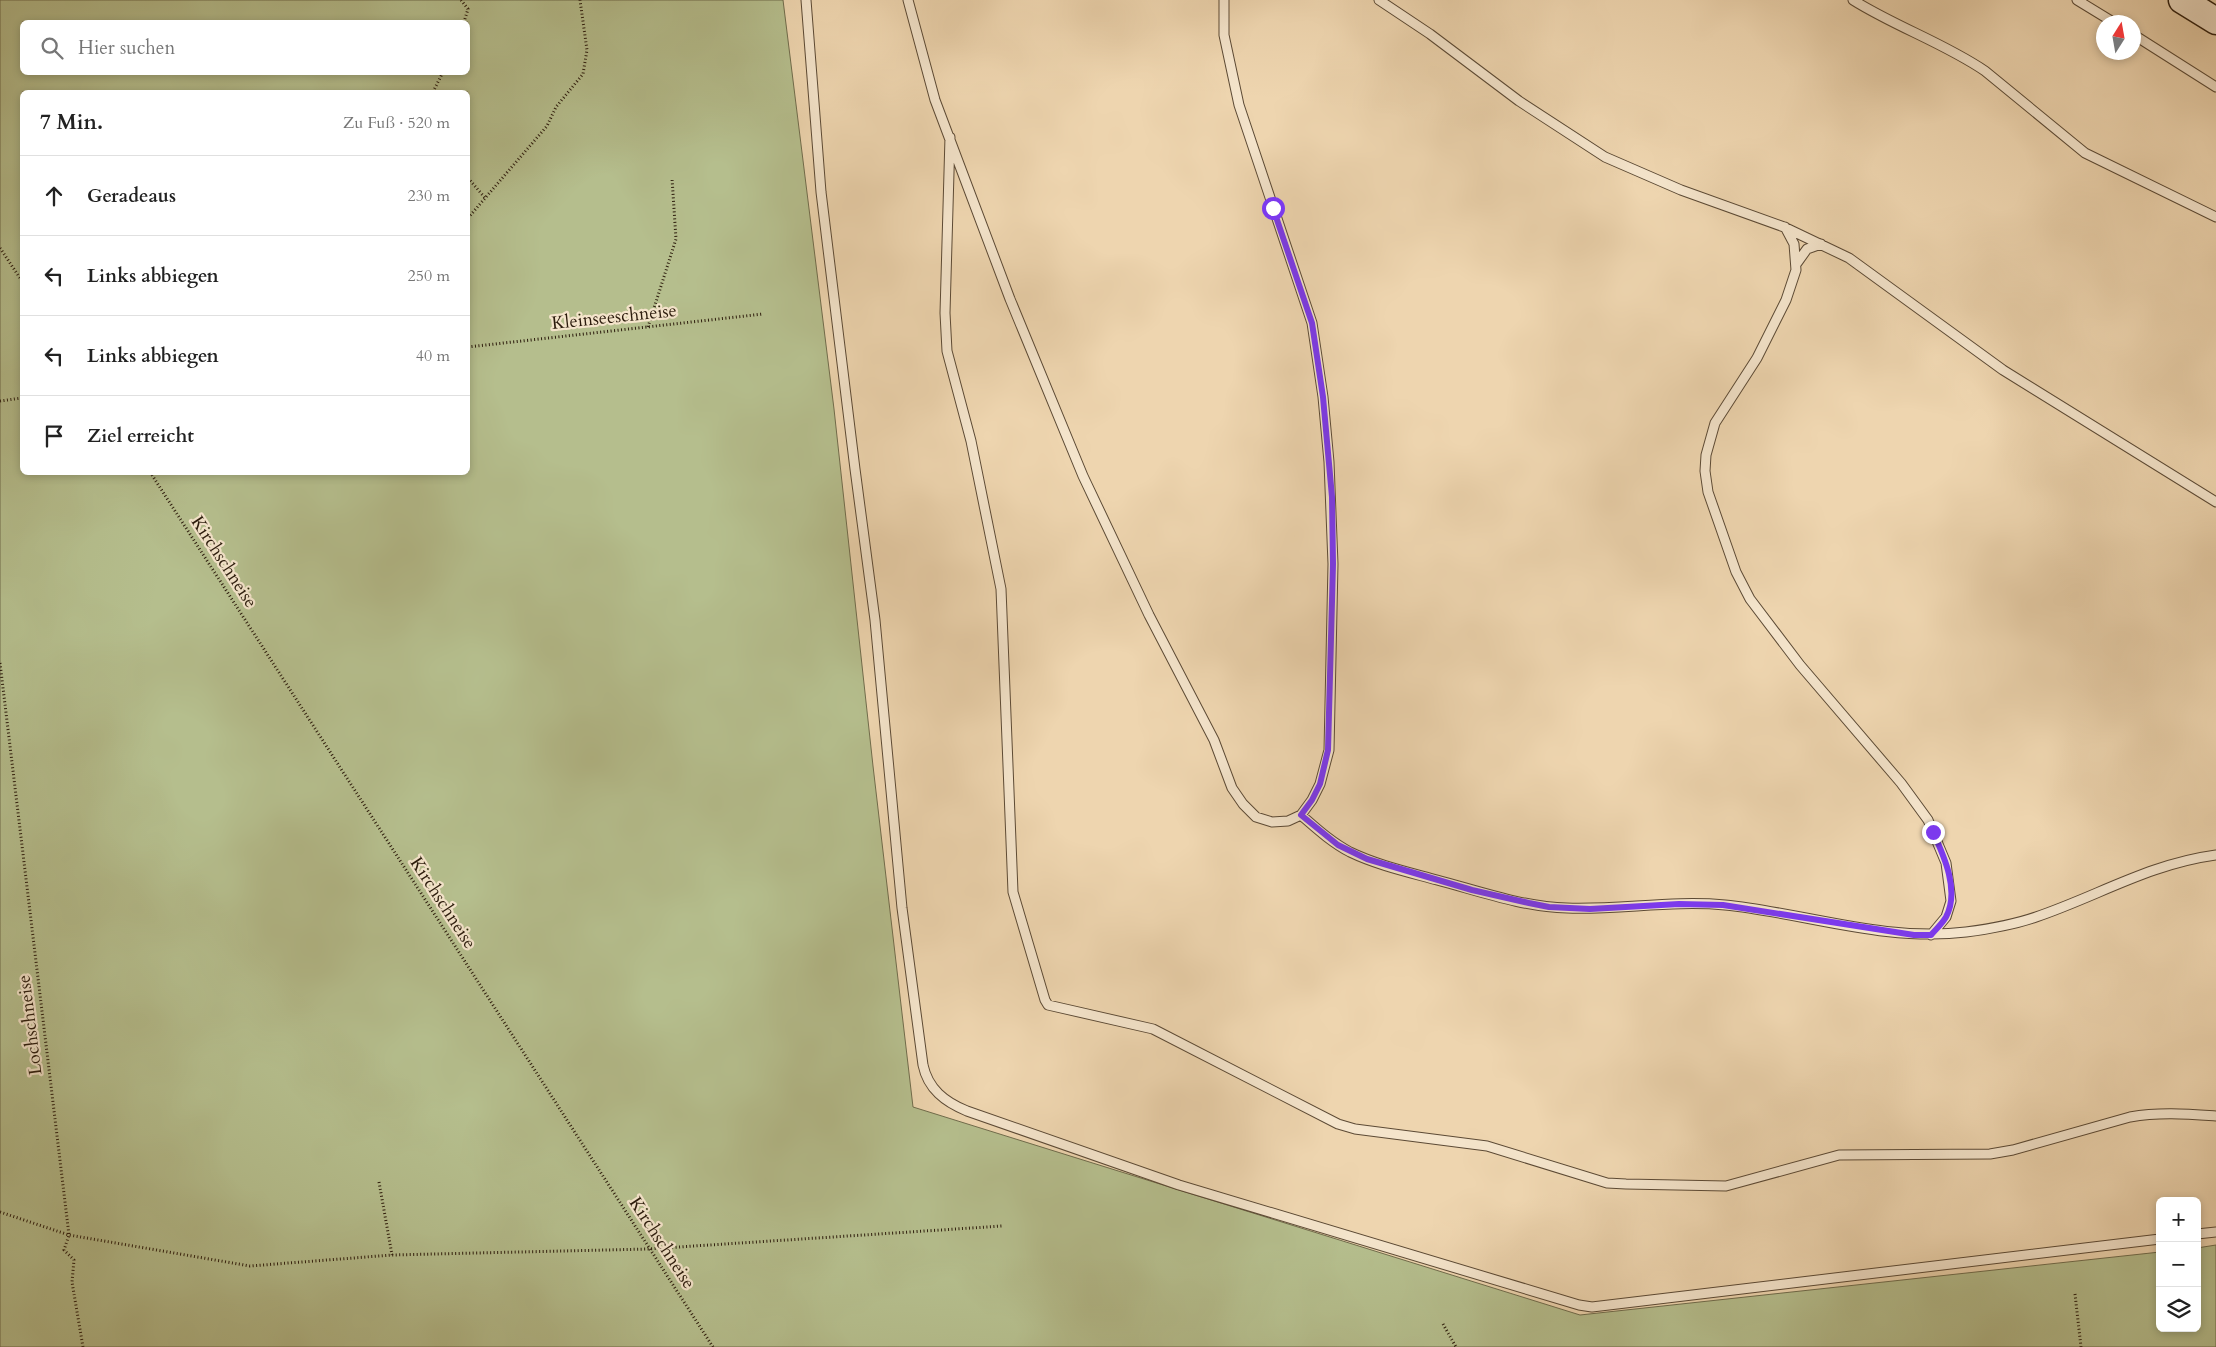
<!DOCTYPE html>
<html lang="de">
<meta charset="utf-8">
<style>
:root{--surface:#fff;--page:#f6f6f6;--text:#222;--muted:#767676;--line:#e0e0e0}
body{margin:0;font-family:Cardo,serif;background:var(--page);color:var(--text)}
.controls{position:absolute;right:15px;bottom:15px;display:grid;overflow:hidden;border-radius:8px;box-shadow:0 2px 8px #0003}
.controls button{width:45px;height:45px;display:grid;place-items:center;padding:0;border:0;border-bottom:1px solid var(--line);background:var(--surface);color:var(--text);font:25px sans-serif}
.compass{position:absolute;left:2096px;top:15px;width:45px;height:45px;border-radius:50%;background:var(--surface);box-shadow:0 2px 8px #0003;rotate:11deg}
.stop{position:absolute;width:15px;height:15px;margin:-11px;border:4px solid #7c3aed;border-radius:50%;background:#fff}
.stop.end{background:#7c3aed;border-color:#fff;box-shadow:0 1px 5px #0008}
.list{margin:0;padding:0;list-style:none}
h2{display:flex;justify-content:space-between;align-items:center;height:65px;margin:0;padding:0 20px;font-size:21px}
h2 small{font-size:16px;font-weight:400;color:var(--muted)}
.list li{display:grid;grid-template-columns:32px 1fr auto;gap:15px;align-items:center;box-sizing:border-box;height:80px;padding:0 20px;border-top:1px solid var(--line)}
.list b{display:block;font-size:19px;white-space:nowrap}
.list em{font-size:16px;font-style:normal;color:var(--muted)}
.icon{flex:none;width:28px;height:28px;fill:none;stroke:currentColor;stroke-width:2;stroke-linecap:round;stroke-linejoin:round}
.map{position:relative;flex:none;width:2216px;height:1347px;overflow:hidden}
.search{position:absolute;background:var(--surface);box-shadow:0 2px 8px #0003;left:20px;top:20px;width:450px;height:55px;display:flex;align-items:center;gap:12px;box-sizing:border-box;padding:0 18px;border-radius:8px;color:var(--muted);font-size:19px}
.panel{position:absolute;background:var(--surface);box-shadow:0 2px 8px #0003;left:20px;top:90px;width:450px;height:385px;border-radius:8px}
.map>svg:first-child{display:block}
</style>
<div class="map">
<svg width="2216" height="1347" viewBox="0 0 2216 1347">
<rect width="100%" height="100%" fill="#eed5af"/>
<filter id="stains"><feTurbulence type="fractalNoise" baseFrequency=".004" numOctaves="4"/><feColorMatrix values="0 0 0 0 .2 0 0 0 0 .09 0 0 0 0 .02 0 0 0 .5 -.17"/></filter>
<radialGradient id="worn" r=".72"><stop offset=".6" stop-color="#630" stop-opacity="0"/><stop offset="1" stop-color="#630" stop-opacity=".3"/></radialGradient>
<path fill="#b5be8d" stroke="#706c4c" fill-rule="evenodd" d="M0,0H783L834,409L873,766L913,1107L1580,1315L2160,1252V1328H2197V1248L2216,1245V1347H0ZM22,22H468V72H22ZM22,92H468V472H22Z"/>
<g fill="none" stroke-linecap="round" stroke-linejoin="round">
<g stroke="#5c4a35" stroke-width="11">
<path id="lane" d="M806,0L821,192L855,469L875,620L902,908L923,1065C928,1089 945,1102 967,1111L1179,1185L1579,1305L1592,1307L2160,1239
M908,0L935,100L1010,299L1083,476L1149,615L1214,740L1232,788L1243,804L1256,817L1272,822L1288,821L1301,815L1312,800L1320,784L1329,750L1333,564L1329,462L1323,397L1312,323L1239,105L1224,35V0
M1379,0L1430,34L1519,101L1605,157L1681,190L1784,227L1849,258L2003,370L2216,502
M1853,0C1896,27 1944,43 1985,71L2085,153L2216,217
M2077,0L2113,22
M2134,35L2216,87
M950,137L945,313L947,351L971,441L1001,589L1013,892L1045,1000L1048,1005L1153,1029L1338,1124L1355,1129L1487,1146L1607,1183L1626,1184L1726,1186L1839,1155L1990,1154L2013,1150L2130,1117C2159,1112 2186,1114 2216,1116
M1785,227L1794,244L1796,270L1786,300L1757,358L1715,423L1706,455L1705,471L1708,492L1736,572L1750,599L1800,665L1901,783L1928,820L1946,863L1951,901L1946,917L1931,935
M1797,263L1807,249L1821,244
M1301,815C1316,828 1331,842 1350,852C1377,865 1408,872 1437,880C1479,891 1523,907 1567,908C1619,910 1672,900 1725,905C1805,913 1884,942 1966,932C1989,929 2013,925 2036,917C2098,896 2149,864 2216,855
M2197,1234L2216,1232"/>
</g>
<g stroke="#2b1b0c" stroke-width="29">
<path id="secondary" d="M2182,0L2216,21"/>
</g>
<path stroke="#2b1b0c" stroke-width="3" stroke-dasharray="1 2.5" stroke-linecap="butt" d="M461,0L468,9L464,22
M433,92L443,72
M468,178L486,199
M468,218L547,126L556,107L583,74L587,50L580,0
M0,248L22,281
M648,327L676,239L672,178
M468,347L763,314
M0,401L22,398
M150,472L713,1347
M0,663L69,1235L64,1250L74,1260L72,1282L83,1347
M379,1182L392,1255
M0,1212L69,1235L250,1266L392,1255L648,1249L1002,1226
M2075,1294L2081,1347
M1443,1324L1456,1347"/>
<use href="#lane" stroke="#f4e4cb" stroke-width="9"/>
<use href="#secondary" stroke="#f4e4cb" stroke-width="26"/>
</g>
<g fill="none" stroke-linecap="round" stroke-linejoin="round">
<path stroke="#7c3aed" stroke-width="6" d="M1273,208L1312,323L1323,397L1332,497L1333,564L1328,750L1320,784L1312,800L1301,815L1338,845L1367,859L1472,890L1529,903L1549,907L1590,909L1679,904L1723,905L1914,935H1931C1936,929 1942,924 1946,917C1960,891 1944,856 1933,832"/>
</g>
<g text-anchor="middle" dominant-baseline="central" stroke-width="4.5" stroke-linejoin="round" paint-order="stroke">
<g font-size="18" fill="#2b1b0c" stroke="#f4e4cb">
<text transform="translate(614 317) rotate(-6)">Kleinseeschneise</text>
<text transform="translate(224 562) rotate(57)">Kirchschneise</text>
<text transform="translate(443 903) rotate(57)">Kirchschneise</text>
<text transform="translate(30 1025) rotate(-97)">Lochschneise</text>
<text transform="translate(662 1243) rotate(57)">Kirchschneise</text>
</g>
</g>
<rect width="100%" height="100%" filter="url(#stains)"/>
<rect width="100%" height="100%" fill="url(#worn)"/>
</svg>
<div class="controls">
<button>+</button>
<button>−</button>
<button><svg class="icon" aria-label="layers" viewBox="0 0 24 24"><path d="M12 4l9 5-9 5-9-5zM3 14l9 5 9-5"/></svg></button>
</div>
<svg class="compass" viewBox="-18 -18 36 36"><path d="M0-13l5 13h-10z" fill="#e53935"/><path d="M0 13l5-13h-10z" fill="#767676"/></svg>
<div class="stop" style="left:1273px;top:208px"></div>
<div class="stop end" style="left:1933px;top:832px"></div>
<div class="search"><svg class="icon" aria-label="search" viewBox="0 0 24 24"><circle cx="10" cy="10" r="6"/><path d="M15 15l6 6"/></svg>Hier suchen</div>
<section class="panel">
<h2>7 Min.<small>Zu Fuß · 520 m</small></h2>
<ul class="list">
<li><svg class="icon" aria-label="ahead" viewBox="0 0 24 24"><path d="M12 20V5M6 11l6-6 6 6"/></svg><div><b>Geradeaus</b></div><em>230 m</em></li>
<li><svg class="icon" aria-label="left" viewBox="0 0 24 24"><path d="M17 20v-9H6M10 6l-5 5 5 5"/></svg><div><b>Links abbiegen</b></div><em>250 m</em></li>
<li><svg class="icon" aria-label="left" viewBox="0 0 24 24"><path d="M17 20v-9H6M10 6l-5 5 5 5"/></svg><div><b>Links abbiegen</b></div><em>40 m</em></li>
<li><svg class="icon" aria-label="arrive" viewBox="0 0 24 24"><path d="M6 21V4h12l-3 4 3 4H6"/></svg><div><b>Ziel erreicht</b></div></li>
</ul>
</section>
</div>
